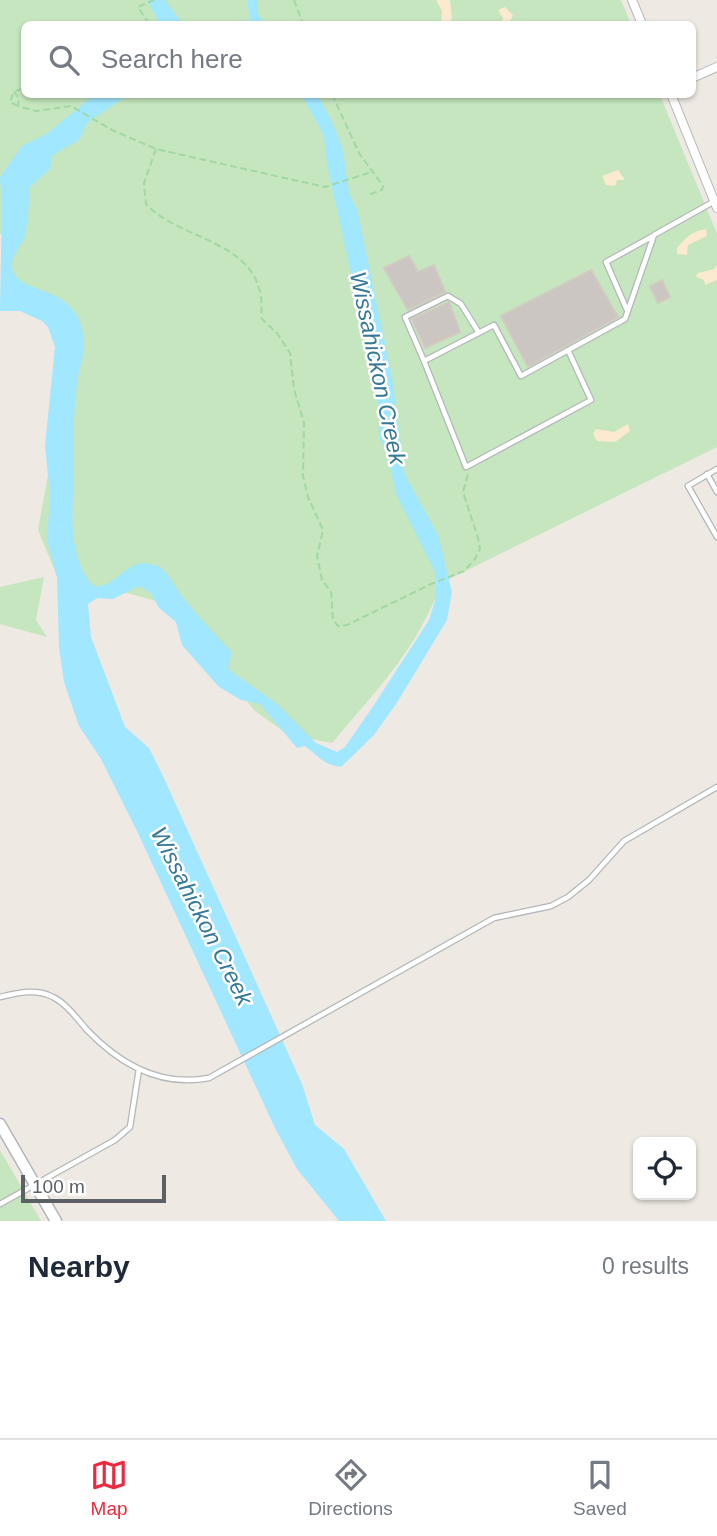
<!DOCTYPE html>
<style>
:root{--surface:#fff;--page:#f2f2f3;--text:#1f2937;--muted:#747a83;--line:#e0e1e3;--accent:#ec2a3f}
body{margin:0;font-family:Helvetica,sans-serif;background:var(--page);color:var(--text)}
.controls{position:absolute;right:21px;bottom:21px;display:grid;overflow:hidden;border-radius:10px;box-shadow:0 2px 5px #0004}
.controls button{width:63px;height:63px;display:grid;place-items:center;padding:0;border:0;border-bottom:2px solid var(--line);background:var(--surface);color:var(--text);font:35px sans-serif}
.scale{position:absolute;left:21px;bottom:18px;width:145px;box-sizing:border-box;padding-left:7px;border:4px solid #5b6064;border-top:0;font-size:19px;line-height:24px;white-space:nowrap;color:#5b6064;-webkit-text-stroke:5px #fff;paint-order:stroke}
.list{margin:0;padding:0;list-style:none}
h2{display:flex;justify-content:space-between;align-items:center;height:91px;margin:0;padding:0 28px;font-size:30px}
h2 small{font-size:23px;font-weight:400;color:var(--muted)}
.icon{flex:none;width:38px;height:38px;fill:none;stroke:currentColor;stroke-width:2;stroke-linecap:round;stroke-linejoin:round}
.map{position:relative;flex:none;width:717px;height:1221px;overflow:hidden}
.search{position:absolute;background:var(--surface);box-shadow:0 2px 5px #0004;left:21px;right:21px;top:21px;height:77px;display:flex;align-items:center;gap:18px;box-sizing:border-box;padding:0 24px;border-radius:10px;color:var(--muted);font-size:26px}
.sheet{height:217px;background:var(--surface)}
nav{display:flex;justify-content:space-around;align-items:center;box-sizing:border-box;height:98px;border-top:2px solid var(--line);background:var(--surface);font-size:19px;color:var(--muted)}
nav a{display:grid;justify-items:center;gap:4px}
nav .on{color:var(--accent)}
.map>svg:first-child{display:block}
</style>
<div class="map">
<svg width="717" height="1221" viewBox="0 0 717 1221">
<rect width="100%" height="100%" fill="#eee9e2"/>
<path fill="#c5e6be" d="M0,0H621L631,24H24V94L660,95L717,234V447L441,583C419,647 375,692 332,743L289,735L255,711L164,603L116,590L71,610L38,530L74,333L54,310L25,313L0,299L2,283L29,199L0,235Z
M44,577L36,620L47,637L0,624V587Z
M0,1150L41,1221H0Z"/>
<path fill="#fbe9d0" d="M436,0H450L452,18L449,24H441L442,11Z
M505,7L513,15L510,21L515,24H501L503,18L498,10Z
M618,170L625,180H617L615,186L606,185L602,176Z
M706,229L707,236L688,245L687,255L677,254V248C686,238 691,231 706,229Z
M717,265V280L705,285L704,280L696,277L698,273L714,269Z
M628,424L630,431L615,442L597,441L593,434L596,429L614,432Z"/>
<path fill="#a1e7ff" d="M147,0H165L183,24H160Z
M247,0H258V13L264,24H251Z
M94,95H128L87,123L79,140L53,155L50,169L30,187C29,203 28,220 25,235C23,245 12,254 12,264C11,299 81,278 84,342C85,356 78,370 77,384C73,412 74,440 74,469C74,506 66,543 87,578C103,606 126,556 149,564C153,565 157,565 160,567C168,573 176,588 182,596C198,616 214,634 232,652L228,669L277,704L316,743L337,752L345,747L374,705L429,620L435,601L436,574L397,496L386,451L379,436V411L370,359L327,164L324,136L302,95H317C327,111 335,127 341,145C348,168 344,189 357,209L392,376L405,475L438,535L452,592L447,620L398,701L374,735L341,767C324,765 318,756 305,746L297,748L260,704L241,700L219,687L182,645L176,622L159,608L151,593L139,586L113,599L97,598L88,604L91,637L125,727L149,748L163,776L302,1084L315,1125L344,1149L386,1221H339L297,1169L275,1128L137,831L101,759L79,726L64,682L59,647L57,577L47,541L50,494L45,446L55,347L48,327L42,321L20,311H0L2,203L0,177L22,146L48,133Z"/>
<path fill="#cbc6c2" stroke="#d3cac1" stroke-width="2" d="M409,256L418,272L434,265L445,292L408,310L384,268Z
M591,270L618,317L528,367L501,316Z
M662,280L670,297L658,303L650,286Z
M449,302L460,332L425,348L412,319Z"/>
<g fill="none" stroke-linecap="round" stroke-linejoin="round">
<g stroke="#b3b7ba" stroke-width="7">
<path id="service" d="M627,310L606,262L653,236
M479,333L461,304L448,296L405,317L424,361L494,325L521,376L625,319L654,235L713,202
M424,361L466,467L591,400L568,350
M717,469L688,486L717,537
M707,474L717,492
M0,997C17,993 36,988 53,997C67,1004 78,1020 88,1031C121,1065 162,1087 209,1078L494,918L551,906L568,897L589,880L624,841L717,787
M0,1204L115,1140L130,1127L139,1069"/>
</g>
<g stroke="#b3b7ba" stroke-width="10">
<path id="minor" d="M632,0L642,24
M692,78L717,67
M671,94L717,208"/>
</g>
<g stroke="#b2b7bb" stroke-width="13">
<path id="secondary" d="M0,1124L56,1221"/>
</g>
<path stroke="#a1d8a5" stroke-width="2" stroke-dasharray="7 3.5" stroke-linecap="butt" d="M294,0L303,24
M149,24L138,7L154,0
M16,91L24,88
M332,94L359,153L383,186L382,190L368,195
M18,106L10,102L14,91L19,99L18,106L36,111L71,106L112,130L156,149L325,187L371,172
M156,149L144,183L146,204C178,239 253,240 261,297C262,304 261,311 262,319L277,333L290,353L294,389L304,423L303,476L308,497L323,530L317,556L322,580L331,592L333,620L338,626L347,625L431,584L464,571L475,559L480,549L478,538L463,492L468,474"/>
<use href="#service" stroke="#fff" stroke-width="4.5"/>
<use href="#minor" stroke="#fff" stroke-width="8"/>
<use href="#secondary" stroke="#fff" stroke-width="10"/>
</g>
<g text-anchor="middle" dominant-baseline="central" stroke-width="5" stroke-linejoin="round" paint-order="stroke">
<g font-size="23" font-style="italic" fill="#357898" stroke="#fff">
<text transform="translate(378 368) rotate(78)">Wissahickon Creek</text>
<text transform="translate(202 916) rotate(63)">Wissahickon Creek</text>
</g>
</g>
</svg>
<div class="controls">
<button><svg class="icon" aria-label="locate" viewBox="0 0 24 24"><circle cx="12" cy="12" r="6"/><path d="M12 2v4M12 18v4M2 12h4M18 12h4"/></svg></button>
</div>
<div class="scale">100 m</div>
<div class="search"><svg class="icon" aria-label="search" viewBox="0 0 24 24"><circle cx="10" cy="10" r="6"/><path d="M15 15l6 6"/></svg>Search here</div>
</div>
<section class="sheet">
<h2>Nearby<small>0 results</small></h2>
<ul class="list">
</ul>
</section>
<nav>
<a class="on"><svg class="icon" aria-label="map" viewBox="0 0 24 24"><path d="M3 6l6-2 6 2 6-2v14l-6 2-6-2-6 2zM9 4v14M15 6v14"/></svg>Map</a>
<a><svg class="icon" aria-label="directions" viewBox="0 0 24 24"><path d="M12 3l9 9-9 9-9-9zM9 14v-3h6M13 9l2 2-2 2"/></svg>Directions</a>
<a><svg class="icon" aria-label="saved" viewBox="0 0 24 24"><path d="M7 4h10v16l-5-4-5 4z"/></svg>Saved</a>
</nav>
